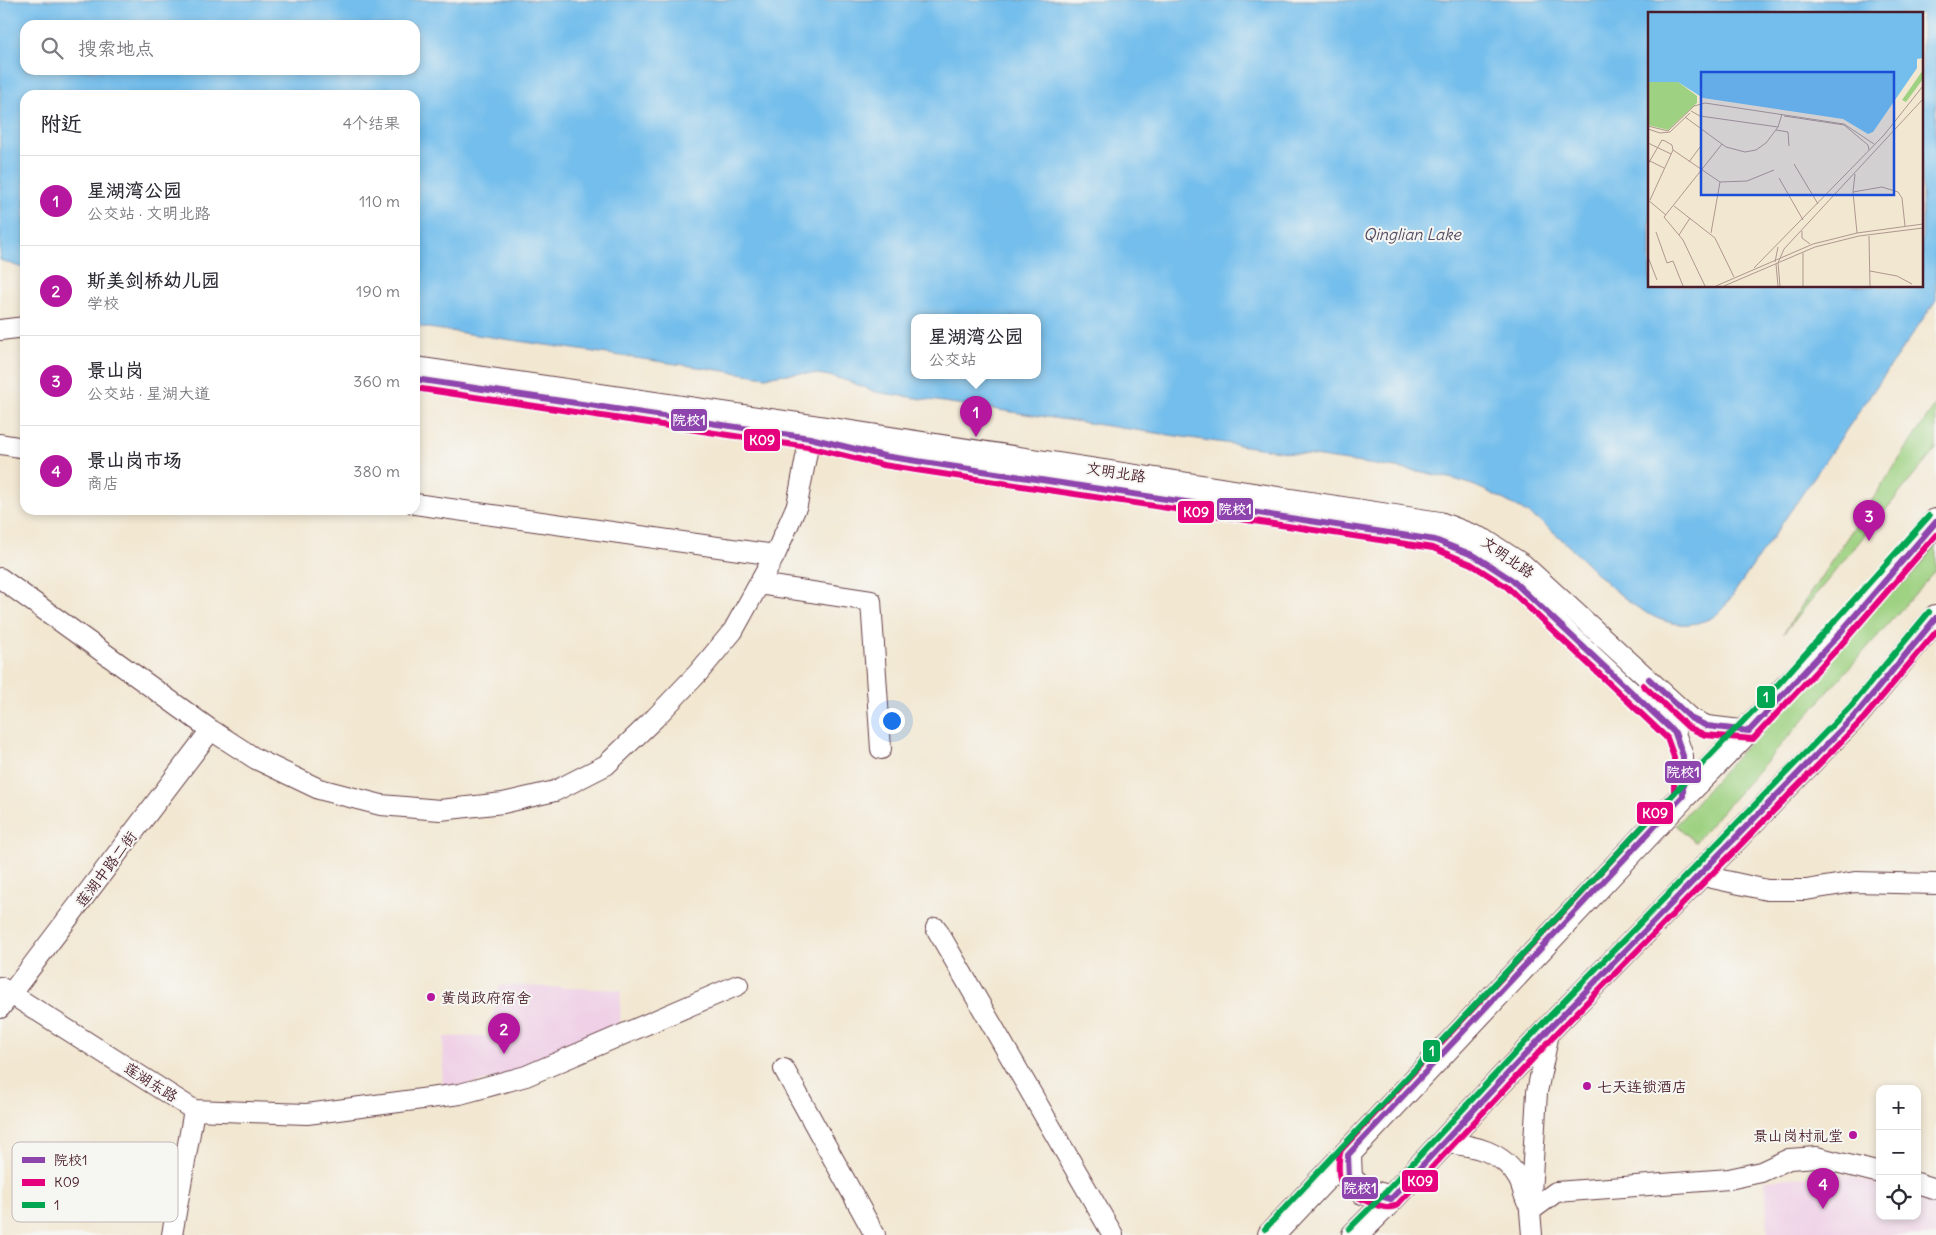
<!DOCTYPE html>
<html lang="zh">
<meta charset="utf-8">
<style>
:root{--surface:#fff;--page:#f2f2f3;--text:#2b2b33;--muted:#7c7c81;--line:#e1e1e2;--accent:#b5179e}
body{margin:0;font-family:Delius,"LXGW WenKai TC",sans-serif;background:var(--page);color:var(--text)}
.controls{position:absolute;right:15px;bottom:15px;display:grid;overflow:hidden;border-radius:10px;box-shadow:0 2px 8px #0003}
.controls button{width:45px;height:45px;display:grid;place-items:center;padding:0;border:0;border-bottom:1px solid var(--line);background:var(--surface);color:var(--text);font:25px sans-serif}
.you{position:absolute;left:891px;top:720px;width:18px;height:18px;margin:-12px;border:4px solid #fff;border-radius:50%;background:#1a73e8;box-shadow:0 0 0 8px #1a73e833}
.badge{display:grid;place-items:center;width:32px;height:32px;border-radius:50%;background:var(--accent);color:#fff;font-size:16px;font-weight:700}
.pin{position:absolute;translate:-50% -41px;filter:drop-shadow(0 1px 2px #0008)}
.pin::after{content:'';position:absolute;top:26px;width:18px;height:15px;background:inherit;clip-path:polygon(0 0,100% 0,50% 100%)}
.popup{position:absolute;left:911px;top:314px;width:130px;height:65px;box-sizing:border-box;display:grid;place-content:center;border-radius:10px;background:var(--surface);filter:drop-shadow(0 1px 4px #0005);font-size:16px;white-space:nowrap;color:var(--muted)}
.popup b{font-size:19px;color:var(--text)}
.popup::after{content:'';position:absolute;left:50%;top:100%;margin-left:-10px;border:10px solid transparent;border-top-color:var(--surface)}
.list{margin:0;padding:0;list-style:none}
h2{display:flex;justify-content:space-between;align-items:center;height:65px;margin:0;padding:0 20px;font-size:21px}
h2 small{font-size:16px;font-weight:400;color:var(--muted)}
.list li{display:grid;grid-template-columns:32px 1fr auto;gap:15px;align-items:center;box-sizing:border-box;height:90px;padding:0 20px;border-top:1px solid var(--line)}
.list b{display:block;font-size:19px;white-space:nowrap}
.list p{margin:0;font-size:16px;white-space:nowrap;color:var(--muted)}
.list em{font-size:16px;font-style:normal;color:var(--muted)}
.icon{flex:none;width:28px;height:28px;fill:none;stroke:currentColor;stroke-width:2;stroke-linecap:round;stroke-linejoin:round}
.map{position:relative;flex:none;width:1936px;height:1235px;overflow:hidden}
.search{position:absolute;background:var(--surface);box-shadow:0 2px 8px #0003;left:20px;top:20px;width:400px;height:55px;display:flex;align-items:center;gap:12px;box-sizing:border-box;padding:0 18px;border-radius:15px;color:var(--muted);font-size:19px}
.panel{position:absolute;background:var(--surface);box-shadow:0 2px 8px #0003;left:20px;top:90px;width:400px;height:425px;border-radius:15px}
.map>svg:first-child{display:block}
</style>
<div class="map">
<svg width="1936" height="1235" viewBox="0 0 1936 1235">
<rect width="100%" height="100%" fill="#f6f6f2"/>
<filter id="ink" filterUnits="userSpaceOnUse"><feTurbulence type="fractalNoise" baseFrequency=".02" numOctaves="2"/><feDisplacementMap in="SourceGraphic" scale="10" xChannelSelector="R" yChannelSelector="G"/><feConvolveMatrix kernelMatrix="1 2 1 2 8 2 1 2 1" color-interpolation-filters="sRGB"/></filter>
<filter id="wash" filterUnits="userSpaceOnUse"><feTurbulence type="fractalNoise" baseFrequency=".0096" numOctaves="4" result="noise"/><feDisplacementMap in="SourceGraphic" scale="20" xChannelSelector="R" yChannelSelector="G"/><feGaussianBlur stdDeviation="1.12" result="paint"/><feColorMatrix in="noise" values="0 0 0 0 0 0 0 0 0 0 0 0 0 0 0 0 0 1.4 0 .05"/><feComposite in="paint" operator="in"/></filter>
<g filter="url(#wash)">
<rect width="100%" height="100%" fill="#f2e7d1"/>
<path fill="#efd0e6" d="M500,985L621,990L620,1027L527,1071L442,1091L444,1037L489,1036Z
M1843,1174L1880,1185V1216H1917V1197L1936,1202V1235H1768L1765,1180Z"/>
<path fill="#9ed181" stroke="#747856" d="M1936,404V449L1783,634Z
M1936,530V570L1695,842L1676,825L1898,576Z"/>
<path fill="#73beec" stroke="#5e6e8c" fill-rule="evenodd" d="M0,0H1936V300L1725,606C1721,610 1716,616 1711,618C1646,650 1584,550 1538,520C1516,506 1492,492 1467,483C1453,478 1437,476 1423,472L875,392C834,374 810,369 766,377L415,326V95H25V269L0,260ZM1650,14H1922V286H1650ZM25,25H415V70H25ZM915,318H1037V376H915Z"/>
</g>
<g filter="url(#ink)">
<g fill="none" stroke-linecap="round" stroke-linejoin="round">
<g stroke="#633d44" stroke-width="22">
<path id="minor" d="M0,330L25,327
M415,367L812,425L1440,522L1484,539L1524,565L1692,719L1707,726L1749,731
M798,436L884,456L1435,540L1475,556L1512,580L1675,733L1683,756V796
M0,444L25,448
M415,504L775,555
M0,578L211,730L256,759L319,789L381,805L440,810L503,803L555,791L606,765L655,718L698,673L733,631L775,555L797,505L812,425
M759,584L871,601L881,749
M1699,875L1767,890H1806L1855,882L1936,884
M936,928L1113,1235
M0,987L194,1110
M0,1008L211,730
M784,1069L875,1235
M194,1110L307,1114L460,1094L526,1076L738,985
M1444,1143C1473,1145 1504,1151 1519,1180C1522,1186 1524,1195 1527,1202
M1917,1183L1936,1189
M1530,1211L1556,1192L1729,1179L1761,1172L1789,1159L1816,1157L1880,1173
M172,1235L194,1110
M1532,1235L1530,1211L1537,1092L1550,1028"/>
</g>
<g stroke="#633d44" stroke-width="28">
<path id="major" d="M1348,1155L1349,1179L1363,1191L1391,1199
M1271,1235L1683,796C1771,708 1854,616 1936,522
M1355,1235L1391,1199L1550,1028L1858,712L1936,618"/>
</g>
<use href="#minor" stroke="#fff" stroke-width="20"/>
<use href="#major" stroke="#fff" stroke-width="26"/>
<g stroke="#f6f6f2" stroke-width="10">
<path id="bus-1" d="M415,379L810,438L884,456L1435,540L1475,556L1512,580L1675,733L1683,756V796L1348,1155L1349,1179L1363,1191L1391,1199L1550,1028L1858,712L1936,618
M1649,679L1692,719L1707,726L1749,731L1833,641L1936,522"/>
</g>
<g stroke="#f6f6f2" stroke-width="10">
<path id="bus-2" d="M415,388L808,447L883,465L1433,548L1471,564L1507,587L1667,738L1674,757V793L1341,1150C1338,1158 1338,1175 1341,1182C1347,1195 1386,1213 1397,1205L1556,1034L1864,718L1936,632
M1643,685L1688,727L1705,735L1753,739L1839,647L1936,535"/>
</g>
<g stroke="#f6f6f2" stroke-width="10">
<path id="bus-3" d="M1265,1229L1677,790L1774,689L1929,516
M1349,1229L1385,1193L1544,1022L1851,706L1929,612"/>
</g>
<use href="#bus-1" stroke="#8e44ad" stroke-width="6"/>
<use href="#bus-2" stroke="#e5007d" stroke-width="6"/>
<use href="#bus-3" stroke="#00a651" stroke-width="6"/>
</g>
</g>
<g fill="#b5179e" stroke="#f6f6f2" stroke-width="2">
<circle cx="431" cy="997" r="5"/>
<circle cx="1587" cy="1086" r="5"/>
<circle cx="1853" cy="1135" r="5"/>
</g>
<g text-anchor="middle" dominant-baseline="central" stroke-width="4" stroke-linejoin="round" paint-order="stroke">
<g font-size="15" fill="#4a1f2b" stroke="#f6f6f2">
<text transform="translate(1116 472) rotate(9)">文明北路</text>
<text transform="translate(1508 557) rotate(35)">文明北路</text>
<text transform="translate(106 869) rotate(-53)">莲湖中路二街</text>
<text transform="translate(151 1082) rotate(32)">莲湖东路</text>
</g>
<g font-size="15" fill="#4a1f2b" stroke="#f6f6f2" text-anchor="start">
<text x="441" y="997">黄岗政府宿舍</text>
<text x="1597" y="1086">七天连锁酒店</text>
<text x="1843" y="1135" text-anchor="end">景山岗村礼堂</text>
</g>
<g font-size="16" font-style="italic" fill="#564f65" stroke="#f6f6f2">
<text x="1412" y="234">Qinglian Lake</text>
</g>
</g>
<g transform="translate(1648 12)">
<rect width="275" height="275" fill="#f2e7d1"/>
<path d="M275,58V67L258,90L254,88ZM6,68L30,70L49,84V91L20,118L0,113V70Z" fill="#9ed181"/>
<path d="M0,1H275V46L269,47V56L225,120L220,122L195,107L55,86L30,70H0Z" fill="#73beec"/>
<path fill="none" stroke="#af978f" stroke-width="1" d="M43,99L52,104L130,115M136,104L196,113L220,133L221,138M37,105L78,135L97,140L108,138L118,131L130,115L134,102M0,114L20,119L46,94L57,91L196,112L226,132M0,117L12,121L22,120L42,101M128,118L140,120L141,134M0,131L23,142M0,148L16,156M41,150L52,135M0,152L14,128L17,129L24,133L25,138L72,170M146,152L170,192M207,162L205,180L209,221M131,166L155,208M72,170L99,169L126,158M205,180L234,175L250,180L254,186L257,214M0,188L18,203M2,188L25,138M26,194L67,226L86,265M154,219V226L162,232M8,220L19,251L25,249L35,274M63,221L72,170M31,223L42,206M221,224L222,274M0,245L9,268M127,250L130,235M130,251L132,274M130,251L136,237L275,87M128,252L130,274M106,256L236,123L275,74M222,259L249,264L264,272M57,274L35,228L16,205L74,132M68,274L165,232L209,221L275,212M76,274L167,235L211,224L275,216M155,274V241"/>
<path fill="#1d4ed8" fill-opacity="0.15" stroke="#1d4ed8" stroke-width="2.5" d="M53,60H246V183H53Z"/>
<rect width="275" height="275" fill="none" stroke="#4a1f2b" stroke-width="2.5"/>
</g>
<rect x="12" y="1142" width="166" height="80" rx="8" fill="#f6f6f2" stroke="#c2b6b6" stroke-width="1"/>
<rect x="22" y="1157" width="23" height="6" fill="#8e44ad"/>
<rect x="22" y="1179" width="23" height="7" fill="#e5007d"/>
<rect x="22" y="1202" width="23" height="6" fill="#00a651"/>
<g font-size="14" fill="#4a1f2b">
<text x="54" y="1165">院校1</text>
<text x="54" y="1187">K09</text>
<text x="54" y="1210">1</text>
</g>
<g stroke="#f6f6f2" stroke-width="2">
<rect x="670" y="408" width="38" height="24" rx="5" fill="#8e44ad"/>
<rect x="743" y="428" width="38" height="24" rx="5" fill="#e5007d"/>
<rect x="1216" y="497" width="38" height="24" rx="5" fill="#8e44ad"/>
<rect x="1177" y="500" width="38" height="24" rx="5" fill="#e5007d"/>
<rect x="1756" y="685" width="20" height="24" rx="5" fill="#00a651"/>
<rect x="1664" y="760" width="38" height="24" rx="5" fill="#8e44ad"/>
<rect x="1636" y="801" width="38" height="24" rx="5" fill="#e5007d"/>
<rect x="1422" y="1039" width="19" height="24" rx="5" fill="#00a651"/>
<rect x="1401" y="1169" width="38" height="24" rx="5" fill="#e5007d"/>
<rect x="1341" y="1176" width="38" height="24" rx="5" fill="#8e44ad"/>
</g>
<g font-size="14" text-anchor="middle" font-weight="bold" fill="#fff">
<text x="689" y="425">院校1</text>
<text x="762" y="445">K09</text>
<text x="1235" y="514">院校1</text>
<text x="1196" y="517">K09</text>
<text x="1766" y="702">1</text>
<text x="1683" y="777">院校1</text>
<text x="1655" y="818">K09</text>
<text x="1432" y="1056">1</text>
<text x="1420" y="1186">K09</text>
<text x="1360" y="1193">院校1</text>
</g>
</svg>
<div class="controls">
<button>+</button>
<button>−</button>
<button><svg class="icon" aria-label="locate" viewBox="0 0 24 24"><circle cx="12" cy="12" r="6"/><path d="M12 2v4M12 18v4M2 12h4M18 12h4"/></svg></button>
</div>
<div class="you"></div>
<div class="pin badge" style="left:976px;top:437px">1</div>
<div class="popup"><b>星湖湾公园</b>公交站</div>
<div class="pin badge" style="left:504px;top:1054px">2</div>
<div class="pin badge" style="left:1869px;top:541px">3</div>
<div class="pin badge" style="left:1823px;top:1209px">4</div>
<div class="search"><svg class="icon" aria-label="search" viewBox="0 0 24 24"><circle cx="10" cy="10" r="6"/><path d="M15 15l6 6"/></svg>搜索地点</div>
<section class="panel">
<h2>附近<small>4个结果</small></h2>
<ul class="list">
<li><span class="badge">1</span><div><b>星湖湾公园</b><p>公交站 · 文明北路</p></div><em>110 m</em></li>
<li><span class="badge">2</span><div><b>斯美剑桥幼儿园</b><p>学校</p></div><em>190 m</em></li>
<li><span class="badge">3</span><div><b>景山岗</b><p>公交站 · 星湖大道</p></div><em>360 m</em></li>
<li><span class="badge">4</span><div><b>景山岗市场</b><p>商店</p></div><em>380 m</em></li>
</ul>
</section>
</div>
